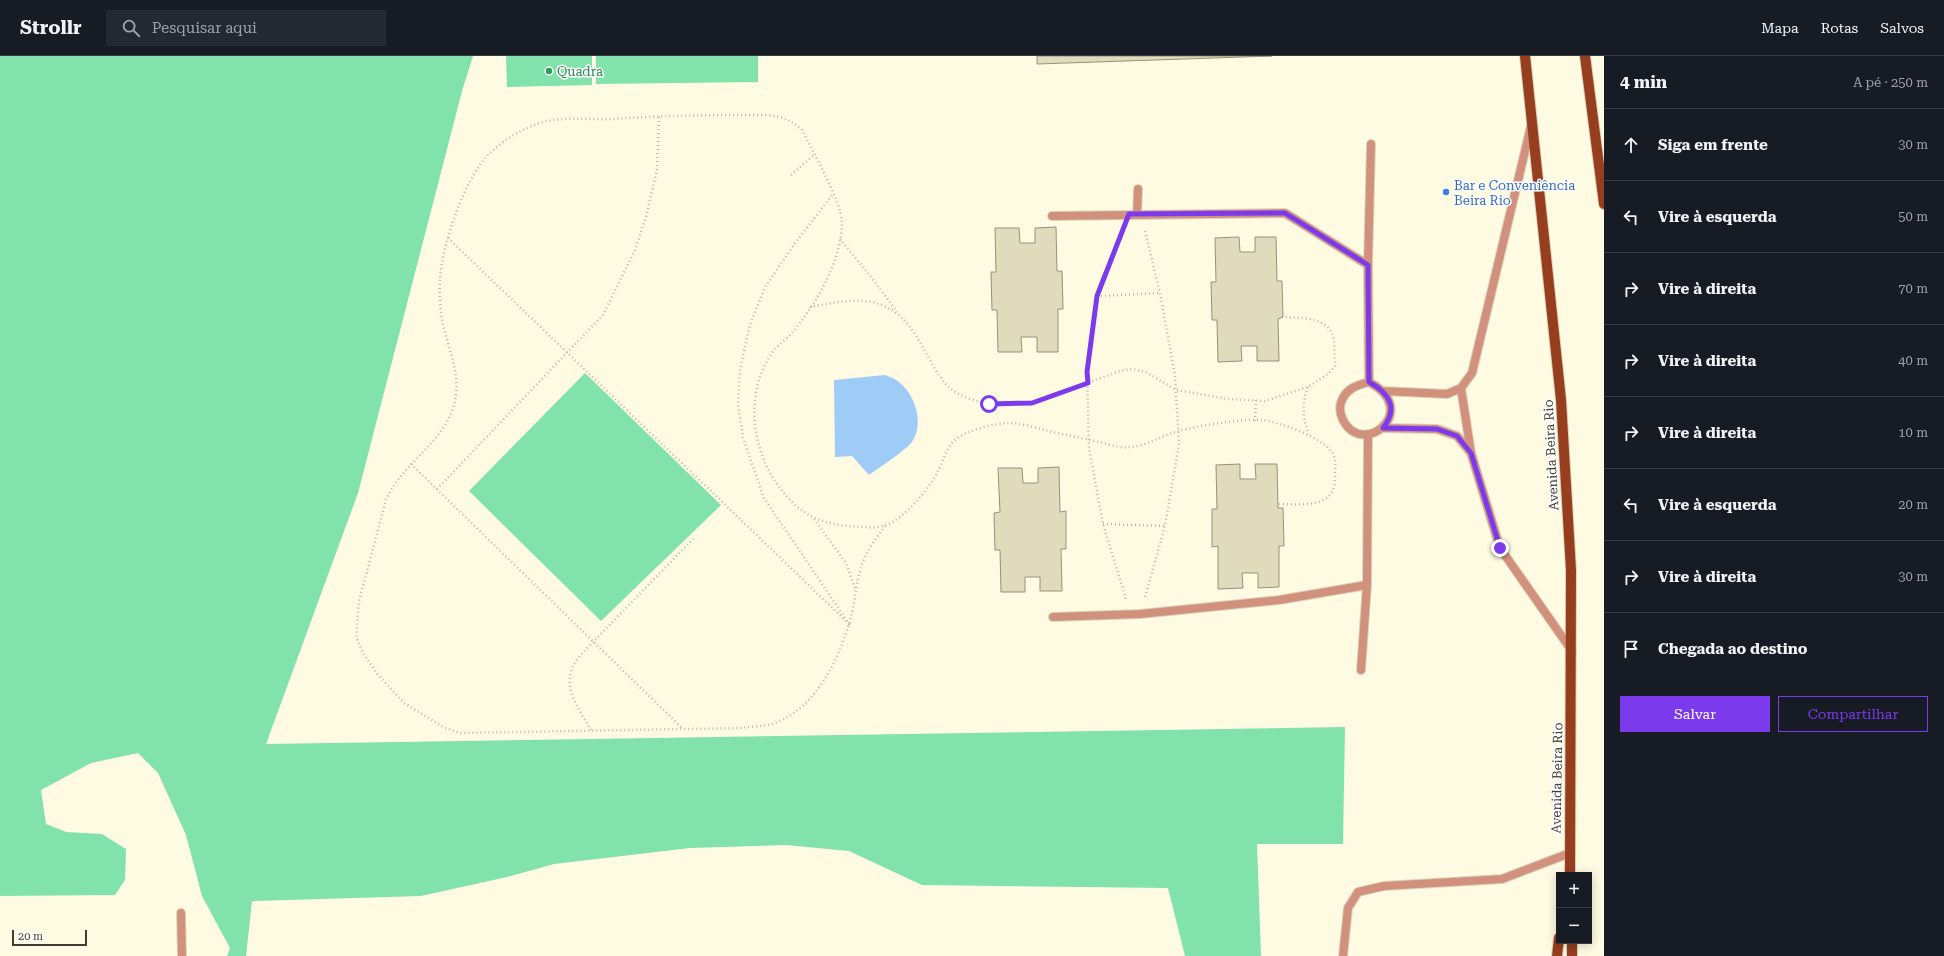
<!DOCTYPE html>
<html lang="pt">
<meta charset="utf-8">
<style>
:root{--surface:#171b24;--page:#242831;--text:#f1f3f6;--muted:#9ea1a6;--line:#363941;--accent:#7c3aed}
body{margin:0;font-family:"Roboto Serif",serif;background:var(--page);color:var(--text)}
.controls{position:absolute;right:12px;bottom:12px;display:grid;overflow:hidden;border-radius:0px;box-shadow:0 2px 10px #0003}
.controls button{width:36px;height:36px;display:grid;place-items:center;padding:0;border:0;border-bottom:1px solid var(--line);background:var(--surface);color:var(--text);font:20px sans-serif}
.scale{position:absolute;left:12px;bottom:10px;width:75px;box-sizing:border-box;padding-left:4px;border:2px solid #3f3d31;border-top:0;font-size:11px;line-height:14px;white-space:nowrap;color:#3f3d31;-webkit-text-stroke:3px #fff;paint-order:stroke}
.stop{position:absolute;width:12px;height:12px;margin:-9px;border:3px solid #7c3aed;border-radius:50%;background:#fff}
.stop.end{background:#7c3aed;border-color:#fff;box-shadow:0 1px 4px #0008}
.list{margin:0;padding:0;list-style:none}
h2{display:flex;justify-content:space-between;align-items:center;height:52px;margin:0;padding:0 16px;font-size:17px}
h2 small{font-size:13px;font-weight:400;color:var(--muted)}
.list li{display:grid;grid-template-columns:26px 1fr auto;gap:12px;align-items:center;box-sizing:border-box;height:72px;padding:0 16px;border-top:1px solid var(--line)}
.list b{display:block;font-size:15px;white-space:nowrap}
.list em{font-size:13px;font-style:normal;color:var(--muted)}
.actions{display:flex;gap:8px;padding:12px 16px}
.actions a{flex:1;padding:9px 0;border:1px solid var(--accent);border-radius:0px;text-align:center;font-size:14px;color:var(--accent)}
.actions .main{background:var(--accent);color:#fff}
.icon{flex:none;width:22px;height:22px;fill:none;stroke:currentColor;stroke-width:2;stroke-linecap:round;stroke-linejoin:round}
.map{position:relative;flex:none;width:1604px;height:900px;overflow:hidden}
header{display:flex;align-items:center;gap:24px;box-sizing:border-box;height:56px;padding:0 20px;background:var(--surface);border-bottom:1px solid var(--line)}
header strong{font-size:19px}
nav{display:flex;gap:22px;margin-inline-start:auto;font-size:14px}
.search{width:280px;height:36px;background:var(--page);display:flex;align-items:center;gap:10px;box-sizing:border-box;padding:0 14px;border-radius:0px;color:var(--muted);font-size:15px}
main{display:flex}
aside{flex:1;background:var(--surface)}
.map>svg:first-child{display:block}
</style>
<header>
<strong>Strollr</strong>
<div class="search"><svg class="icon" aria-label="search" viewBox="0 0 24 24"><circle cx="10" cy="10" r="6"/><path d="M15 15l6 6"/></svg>Pesquisar aqui</div>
<nav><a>Mapa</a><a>Rotas</a><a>Salvos</a></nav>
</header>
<main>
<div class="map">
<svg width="1604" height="900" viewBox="0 0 1604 900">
<rect width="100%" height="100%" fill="#fffbe2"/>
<path fill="#81e3ab" d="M0,0H473L462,35L358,437L266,688L1345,671L1343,788H1257L1261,900H1185L1168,832L922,829L849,795L786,789L690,792L554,808L507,821L421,840L252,845L246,900H227L230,892L202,840L186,779L158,717L138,697L91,707L41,734L46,768L66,776L102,778L126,793L125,824L115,839L0,840Z
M506,0H592V29L507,31Z
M596,0H758V26L596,28Z
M585,317L721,449L601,565L469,435Z"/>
<path fill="#9fcbf7" d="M885,319C890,321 896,323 899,326C916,339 925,370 911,387C902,397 880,411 869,419L852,400L835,401L834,324Z"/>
<path fill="#e0dbbd" stroke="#979276" d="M1037,0H1272L1037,8Z
M1056,171L1057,215H1062L1063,253H1058V296H1037V281H1021L1022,296H998L997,254H992L991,216H996L995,172H1019L1020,187H1035V172Z
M1239,181L1240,196H1255V181H1276L1277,225H1282L1283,261L1278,263L1279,305H1257V290H1241L1242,305L1218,306L1217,264H1212L1211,226H1216L1215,182Z
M1240,408V423H1256L1255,408H1277L1278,452H1283L1284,490H1279V531L1258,532V517H1242L1243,532L1218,533V490L1212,491V453H1217L1216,409Z
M1059,411L1060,456L1066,455V493H1061L1062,535H1040V521H1025V536H1001L1000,494H995L994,457L1000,456L998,412H1022L1023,427H1038V412Z"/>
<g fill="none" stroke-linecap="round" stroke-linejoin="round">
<g stroke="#d9d5bf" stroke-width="10">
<path id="lane" d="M1137,159L1138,133
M1052,160L1285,157L1368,209
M1369,326L1368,209L1371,88
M1369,326C1422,354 1363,403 1343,364C1340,358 1339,350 1342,344C1347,332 1358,329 1369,326Z
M1461,332L1471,397
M1383,335L1447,338L1461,332L1472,317L1531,70
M1383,372L1437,373L1457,380L1471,397L1500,492L1572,595
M1053,561L1140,558L1279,544L1367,529
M1361,614L1367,529L1368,379
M1343,900L1348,852L1358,836L1384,830L1502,823L1570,797"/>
</g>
<g stroke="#d9d5bf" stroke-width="10">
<path id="street" d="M181,857L182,900"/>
</g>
<g stroke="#d9d5bf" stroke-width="12">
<path id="primary" d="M1525,0L1561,344L1571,514L1570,819
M1585,0L1604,148
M1572,885V900
M1557,900L1559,882"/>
</g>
<path stroke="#bdb9a5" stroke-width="2.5" stroke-dasharray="1 3" stroke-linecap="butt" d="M791,119L814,99
M1145,175L1160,237L1175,320L1179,388L1165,470L1145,541
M1122,176L1097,240L1087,316L1089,392L1103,468L1126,543
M448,182L849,568L764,442L743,382L738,348L740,313L750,269L765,231L796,186L833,138
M840,183L872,222L897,256
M1097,240L1160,237
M810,251C833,247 860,240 882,249C916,263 923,299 944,326C961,348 1005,352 1031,347C1041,346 1051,340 1060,337C1080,330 1100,322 1120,315L1133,313L1146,316L1176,334L1228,343L1265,345L1308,331L1328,318L1335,310C1334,302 1335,293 1334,285C1331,260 1301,262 1283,261
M1308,331C1302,348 1302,362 1309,378
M1255,365L1256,344
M411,408L683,673
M437,433L603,259L635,194L646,161L657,114L659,60
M814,463L846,507L855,532
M1103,468L1165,470
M885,470C878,480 869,491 864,503C855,524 856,547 849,568C837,607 815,652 775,667C765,671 752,670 742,672L460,677L443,671L404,647L378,619L363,597L356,581L359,545L386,444C401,408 443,388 454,349C463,318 445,288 441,257C440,246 439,234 440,223C442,189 464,124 488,99C503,84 523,72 543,66C565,60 590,64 613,63C665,59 716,59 768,59C783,61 791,64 802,74C812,94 842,147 842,166C842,205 816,248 792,277C786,284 777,289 772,297C745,336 751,391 777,428C802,463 825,470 866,471C872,472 880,471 886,469C905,462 929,433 938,415C943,406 946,393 953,386C965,374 992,368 1009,367C1022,367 1036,372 1048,375C1072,380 1095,385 1119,391C1145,393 1156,381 1179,375C1196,370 1246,362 1263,364C1281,367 1321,381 1331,395C1337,403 1335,410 1335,418C1335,422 1335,427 1334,431C1328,453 1295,448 1278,448
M591,674C582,657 565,637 571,616C573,605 586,594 593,586L694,482"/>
<use href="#lane" stroke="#d2917c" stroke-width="8"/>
<use href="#street" stroke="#d2917c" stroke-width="8"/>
<use href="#primary" stroke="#973e1e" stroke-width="10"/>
</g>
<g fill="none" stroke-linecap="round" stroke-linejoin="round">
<path stroke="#7c3aed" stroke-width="5" d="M989,348L1032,347L1088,327L1087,316L1097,240L1129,158L1285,157L1368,209L1369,326C1389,337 1399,352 1383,372L1437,373L1457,380L1471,397L1500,492"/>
</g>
<circle fill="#2e9e5b" stroke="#fff" stroke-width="1.5" cx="549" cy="15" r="4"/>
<circle fill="#3f7fe0" stroke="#fff" stroke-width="1.5" cx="1446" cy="136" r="4"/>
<g text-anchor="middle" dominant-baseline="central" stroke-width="3" stroke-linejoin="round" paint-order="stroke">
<g font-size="13" fill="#27864d" stroke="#fff" text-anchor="start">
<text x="557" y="15">Quadra</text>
</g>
<g font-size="13" fill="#366cbe" stroke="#fff" text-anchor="start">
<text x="1454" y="129">Bar e Conveniência<tspan x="1454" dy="15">Beira Rio</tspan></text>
</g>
<g font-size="13" fill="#3f3d31" stroke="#fff">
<text transform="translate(1551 399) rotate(-93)">Avenida Beira Rio</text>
<text transform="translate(1557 722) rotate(-89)">Avenida Beira Rio</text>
</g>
</g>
</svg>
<div class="controls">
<button>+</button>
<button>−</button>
</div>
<div class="scale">20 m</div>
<div class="stop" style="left:989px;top:348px"></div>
<div class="stop end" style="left:1500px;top:492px"></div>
</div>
<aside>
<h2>4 min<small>A pé · 250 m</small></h2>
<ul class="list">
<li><svg class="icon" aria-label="ahead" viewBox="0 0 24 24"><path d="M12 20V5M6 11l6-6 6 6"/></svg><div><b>Siga em frente</b></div><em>30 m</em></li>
<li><svg class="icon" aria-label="left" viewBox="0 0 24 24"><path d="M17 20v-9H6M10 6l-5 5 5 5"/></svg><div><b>Vire à esquerda</b></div><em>50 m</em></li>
<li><svg class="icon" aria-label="right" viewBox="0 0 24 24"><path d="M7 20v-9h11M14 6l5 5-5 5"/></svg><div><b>Vire à direita</b></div><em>70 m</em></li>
<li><svg class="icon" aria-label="right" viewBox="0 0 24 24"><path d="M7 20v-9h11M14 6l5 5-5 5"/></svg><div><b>Vire à direita</b></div><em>40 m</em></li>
<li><svg class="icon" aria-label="right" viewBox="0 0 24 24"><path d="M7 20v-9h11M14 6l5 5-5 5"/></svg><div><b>Vire à direita</b></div><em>10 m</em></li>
<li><svg class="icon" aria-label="left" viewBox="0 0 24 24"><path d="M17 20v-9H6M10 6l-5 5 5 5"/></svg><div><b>Vire à esquerda</b></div><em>20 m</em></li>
<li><svg class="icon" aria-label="right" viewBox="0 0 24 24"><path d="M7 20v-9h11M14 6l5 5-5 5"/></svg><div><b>Vire à direita</b></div><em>30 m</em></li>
<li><svg class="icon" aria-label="arrive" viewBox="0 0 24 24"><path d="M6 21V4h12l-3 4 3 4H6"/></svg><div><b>Chegada ao destino</b></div></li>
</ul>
<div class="actions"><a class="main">Salvar</a><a>Compartilhar</a></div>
</aside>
</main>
